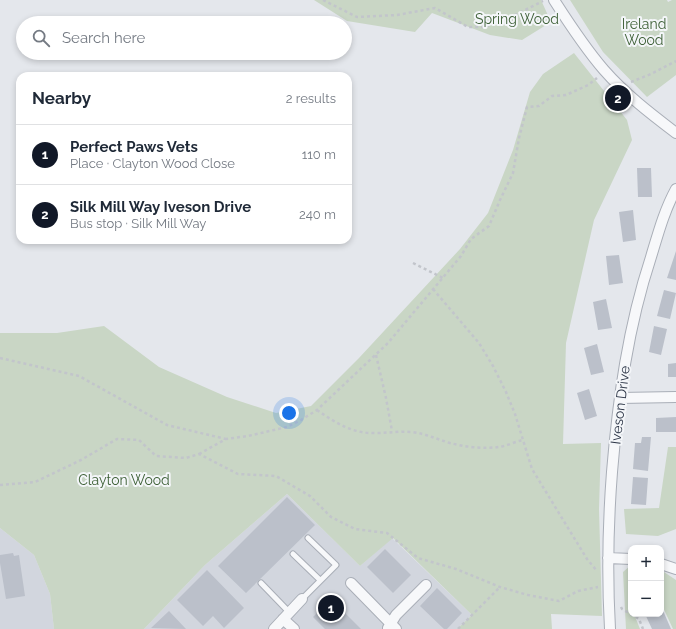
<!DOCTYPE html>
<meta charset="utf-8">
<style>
:root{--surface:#fff;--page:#f6f6f7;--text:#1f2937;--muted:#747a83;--line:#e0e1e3;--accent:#111827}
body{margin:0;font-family:Raleway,sans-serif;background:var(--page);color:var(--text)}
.controls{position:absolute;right:12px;bottom:12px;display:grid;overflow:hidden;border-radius:8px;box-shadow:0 2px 6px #0003}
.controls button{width:36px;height:36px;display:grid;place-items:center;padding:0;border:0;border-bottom:1px solid var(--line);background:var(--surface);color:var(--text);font:20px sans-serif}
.you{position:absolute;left:289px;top:413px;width:14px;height:14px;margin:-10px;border:3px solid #fff;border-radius:50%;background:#1a73e8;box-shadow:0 0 0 6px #1a73e833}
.badge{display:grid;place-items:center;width:26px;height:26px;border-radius:50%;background:var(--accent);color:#fff;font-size:13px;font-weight:700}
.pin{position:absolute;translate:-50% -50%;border:2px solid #fff;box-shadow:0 1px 4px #0006}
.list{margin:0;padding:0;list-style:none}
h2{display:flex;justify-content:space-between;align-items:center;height:52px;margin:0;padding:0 16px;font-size:17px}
h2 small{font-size:13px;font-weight:400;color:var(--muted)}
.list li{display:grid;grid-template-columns:26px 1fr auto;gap:12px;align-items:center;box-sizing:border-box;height:60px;padding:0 16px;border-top:1px solid var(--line)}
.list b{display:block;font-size:15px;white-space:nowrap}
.list p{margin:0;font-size:13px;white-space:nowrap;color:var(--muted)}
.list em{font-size:13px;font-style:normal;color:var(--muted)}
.icon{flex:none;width:22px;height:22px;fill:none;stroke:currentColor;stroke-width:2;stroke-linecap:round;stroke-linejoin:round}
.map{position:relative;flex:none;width:676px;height:629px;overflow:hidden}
.search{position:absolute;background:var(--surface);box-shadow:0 2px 6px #0003;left:16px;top:16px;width:336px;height:44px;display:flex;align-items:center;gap:10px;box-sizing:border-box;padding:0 14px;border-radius:22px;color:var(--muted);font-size:15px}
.panel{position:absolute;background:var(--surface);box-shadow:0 2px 6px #0003;left:16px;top:72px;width:336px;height:172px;border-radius:12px}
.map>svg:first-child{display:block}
</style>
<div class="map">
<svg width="676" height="629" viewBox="0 0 676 629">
<rect width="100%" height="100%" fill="#e4e7ec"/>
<path fill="#d2d6de" d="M287,494L360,566L392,538L472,615L457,629H144L205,565Z
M0,528L34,555L50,594L54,629H0Z"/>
<path fill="#c9d6c5" d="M314,0H541L551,22L522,40L490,35L432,13L415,32L347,21Z
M570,0H667L668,2L672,0H676V75L647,97L603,52Z
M574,53L627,120L632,140L594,220L566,343L563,444L601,443L599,509L602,616L551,614L552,629H457L472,615L393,538L360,566L287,494L205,565L144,629H54L50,594L34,555L0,528V333H57L104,326L159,367L227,397L276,413L311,406L359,358L460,249L488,213L513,150L530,92L543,74Z
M668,447H676V529L658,536L626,534L624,509L659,508Z
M631,565L629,604L631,608V614H634L640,629H626L623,572Z
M661,570L676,580V629H673L661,603Z"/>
<path fill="#bbc0ca" d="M637,168H651L652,197H638Z
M633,210L636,240L623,242L619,212Z
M676,251V280L667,278Z
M619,255L623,283L609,285L606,256Z
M664,290L676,293L670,319L657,316Z
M606,299L612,328L598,330L593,302Z
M654,326L667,329L661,355L649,352Z
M597,344L604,372L591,375L584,348Z
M676,363V377H668V364Z
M589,389L597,416L585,420L577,393Z
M676,417V432H656V418Z
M642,437H651L648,471L633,469L635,443H641Z
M633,477L648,478L646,505L631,504Z
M287,497L315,525L246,593L218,566Z
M385,549L411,575L393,593L367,567Z
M13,553L14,556L19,555L25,596L6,599L0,563V555Z
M207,570L244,608L224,628L213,616L203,626L177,600Z
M437,588L462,613L447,629H444L420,606Z
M331,599L361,629H325L313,617Z
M661,606L671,629H652L645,614H661Z
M169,611L186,629L151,628Z"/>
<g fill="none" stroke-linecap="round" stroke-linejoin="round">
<g stroke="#a9aeb7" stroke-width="7">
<path id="service" d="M293,554L320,580
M261,583L289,612
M302,599L336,565L308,538"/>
</g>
<g stroke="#a9aeb7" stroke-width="12">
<path id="minor" d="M554,0C570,25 585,48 604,70C625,94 651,114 676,133
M620,398L676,397
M608,558L631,559
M661,564L676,569
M351,583L396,629
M283,619L294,629
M388,628L396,615L426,585
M274,629L302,599
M610,629C607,576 608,524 612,472C618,399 628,327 651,257C658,234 664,211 676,189"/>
</g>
<path stroke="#c2c5cb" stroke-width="2.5" stroke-dasharray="3 3" stroke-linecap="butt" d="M323,0L357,17L397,15L435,8L468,27H485L498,21L505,20L543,1
M631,82L651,74L676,61
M413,263L443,278
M433,289L479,343L493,366L506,392L515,414L532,469L587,559L597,571
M376,355L386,398L392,431
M0,358L79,376L167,425L226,439
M317,410C334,422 353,434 375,433C388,433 399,431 412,432C427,434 436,439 450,443C465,447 483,449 499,447C506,446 515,442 522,440
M199,454L226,439L248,436L287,427L301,420L317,410L388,343L461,256L471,239L489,226L500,200L513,173L519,138L527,107L539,106L552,96L566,95L588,85L597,78
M0,485L35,482L81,460L117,439L139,440L156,456L186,458L199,454L238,474L276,476L310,496L331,517L355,529L387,533L418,558L456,569L500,587L528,595L559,601L578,591L598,587
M621,607L622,609L639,619L643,629
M458,629L500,587"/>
<use href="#service" stroke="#f7f8fa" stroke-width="5"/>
<use href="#minor" stroke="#f7f8fa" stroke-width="10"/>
</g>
<g text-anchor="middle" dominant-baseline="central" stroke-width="4" stroke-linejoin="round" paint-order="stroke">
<g font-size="14" fill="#3f6138" stroke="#f4f6f9">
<text x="517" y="19">Spring Wood</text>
<text x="644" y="24">Ireland<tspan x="644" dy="16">Wood</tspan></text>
<text x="124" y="480">Clayton Wood</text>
</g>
<g font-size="14" fill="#2b3445" stroke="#f4f6f9">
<text transform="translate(620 405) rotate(-83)">Iveson Drive</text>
</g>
</g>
</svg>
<div class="controls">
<button>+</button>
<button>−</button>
</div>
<div class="you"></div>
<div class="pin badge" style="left:331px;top:608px">1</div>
<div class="pin badge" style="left:618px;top:98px">2</div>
<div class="search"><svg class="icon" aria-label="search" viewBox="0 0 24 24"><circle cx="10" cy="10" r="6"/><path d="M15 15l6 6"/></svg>Search here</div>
<section class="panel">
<h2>Nearby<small>2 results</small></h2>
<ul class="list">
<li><span class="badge">1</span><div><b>Perfect Paws Vets</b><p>Place · Clayton Wood Close</p></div><em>110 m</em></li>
<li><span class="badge">2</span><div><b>Silk Mill Way Iveson Drive</b><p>Bus stop · Silk Mill Way</p></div><em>240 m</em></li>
</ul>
</section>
</div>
